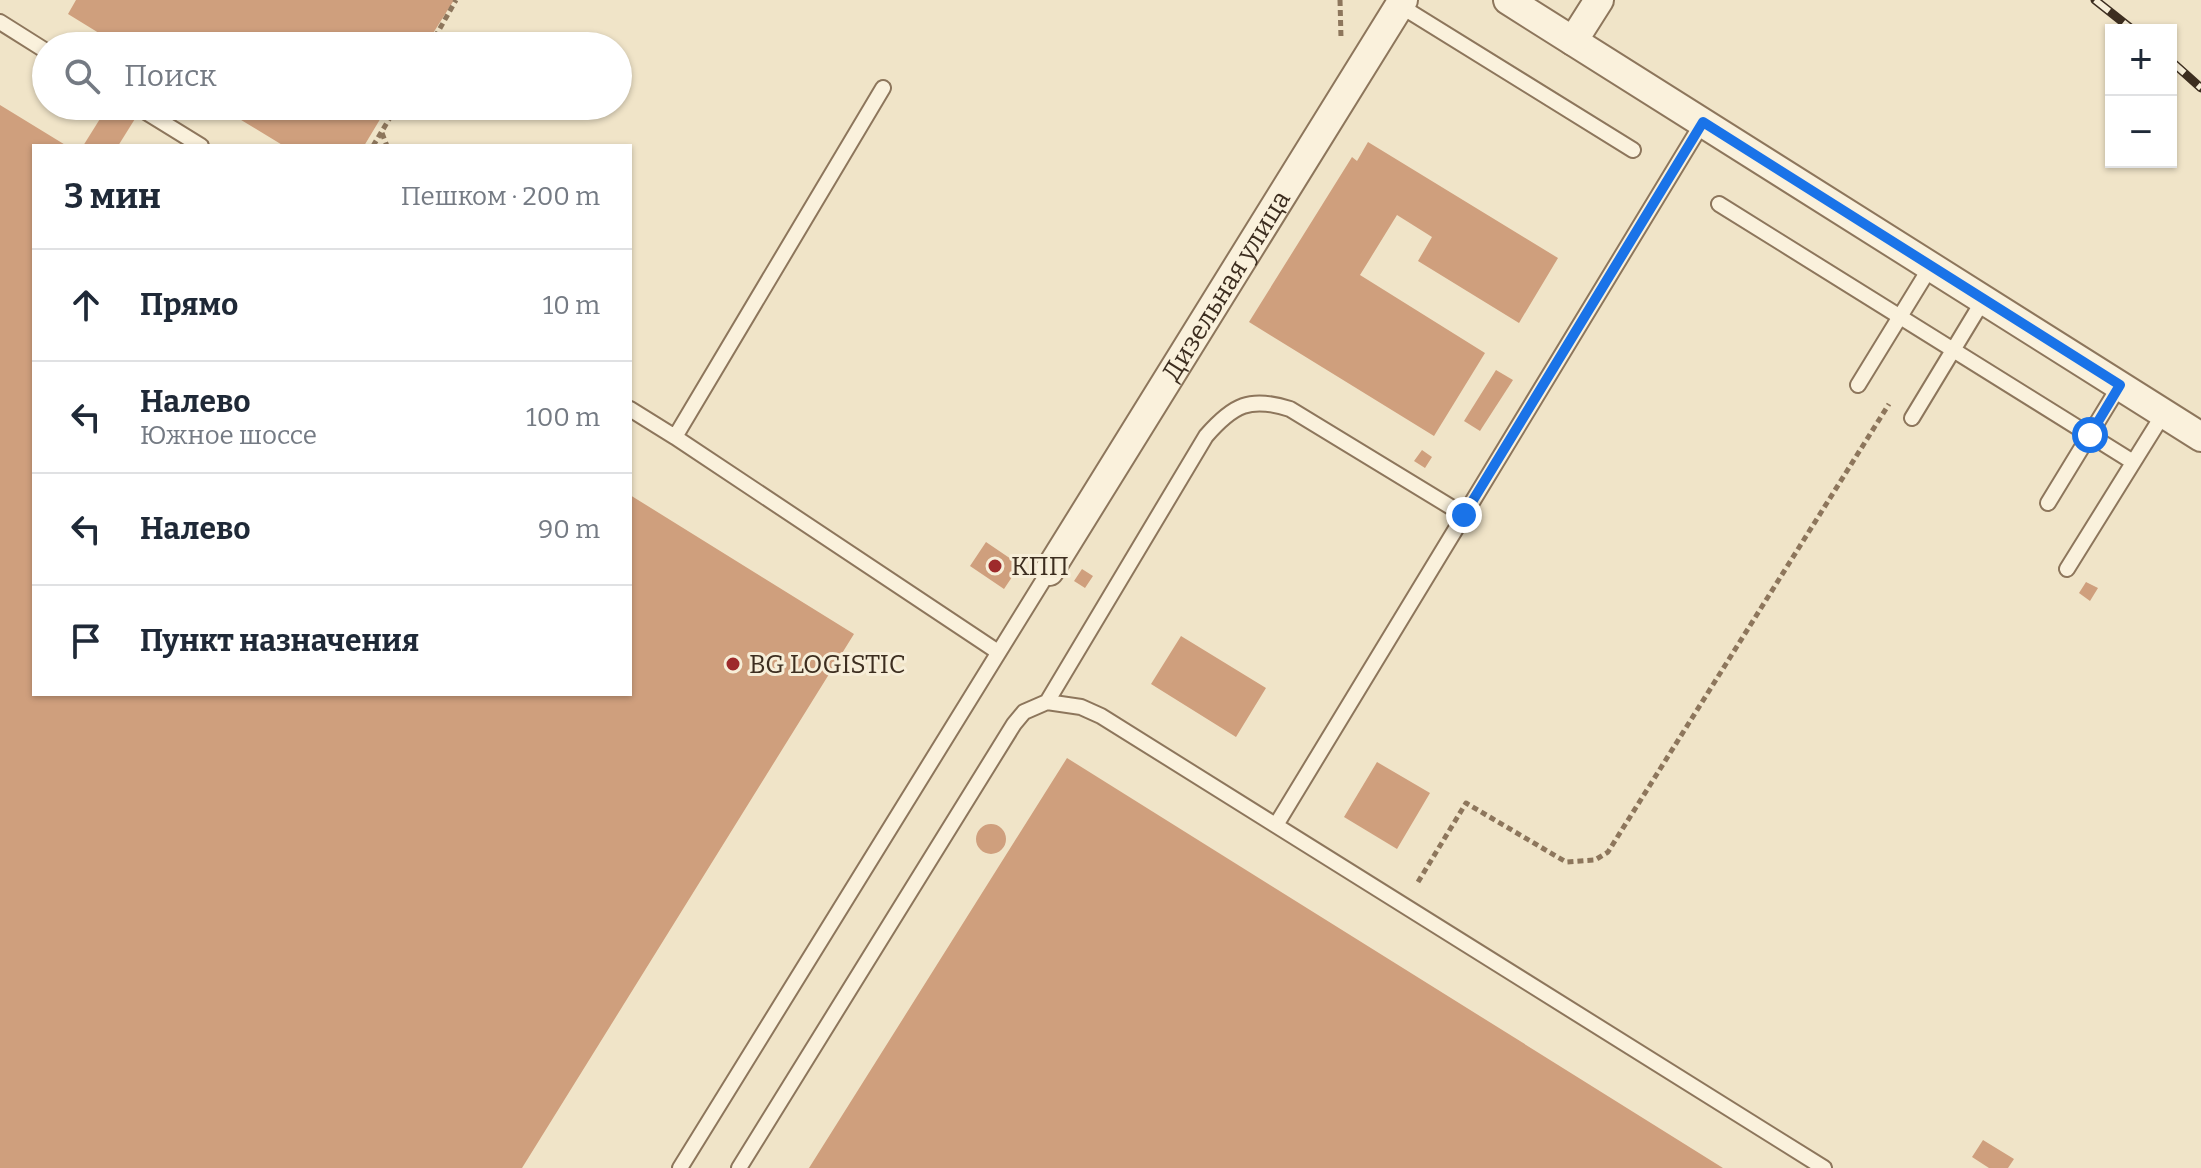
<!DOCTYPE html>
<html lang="ru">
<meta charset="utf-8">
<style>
:root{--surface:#fff;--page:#f2f2f3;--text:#1f2937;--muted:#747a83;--line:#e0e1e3}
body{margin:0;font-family:Bitter,serif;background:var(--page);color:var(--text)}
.controls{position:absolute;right:24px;top:24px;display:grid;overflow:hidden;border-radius:0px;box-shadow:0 2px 6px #0004}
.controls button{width:72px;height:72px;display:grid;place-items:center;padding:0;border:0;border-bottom:2px solid var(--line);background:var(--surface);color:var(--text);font:40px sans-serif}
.stop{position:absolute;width:24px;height:24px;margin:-18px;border:6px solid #1a73e8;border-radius:50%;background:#fff}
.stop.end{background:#1a73e8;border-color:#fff;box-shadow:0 2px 8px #0008}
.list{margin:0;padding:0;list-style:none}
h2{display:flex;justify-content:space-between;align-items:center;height:104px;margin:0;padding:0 32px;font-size:34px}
h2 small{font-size:26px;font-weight:400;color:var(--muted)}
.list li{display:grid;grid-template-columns:52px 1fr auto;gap:24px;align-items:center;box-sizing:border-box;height:112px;padding:0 32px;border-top:2px solid var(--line)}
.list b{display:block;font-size:30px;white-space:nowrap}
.list p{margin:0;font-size:26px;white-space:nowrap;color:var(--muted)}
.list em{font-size:26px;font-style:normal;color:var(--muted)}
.icon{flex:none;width:44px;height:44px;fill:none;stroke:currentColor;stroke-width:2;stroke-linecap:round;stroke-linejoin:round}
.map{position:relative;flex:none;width:2201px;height:1168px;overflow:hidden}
.search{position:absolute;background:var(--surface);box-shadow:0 2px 6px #0004;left:32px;top:32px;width:600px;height:88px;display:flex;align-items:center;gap:20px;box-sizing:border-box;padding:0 28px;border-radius:44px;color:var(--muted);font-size:30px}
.panel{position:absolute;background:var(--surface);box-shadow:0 2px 6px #0004;left:32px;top:144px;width:600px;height:552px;border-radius:0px}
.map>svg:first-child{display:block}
</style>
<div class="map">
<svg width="2201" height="1168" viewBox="0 0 2201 1168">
<rect width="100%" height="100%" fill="#f0e4c8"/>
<path fill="#cf9f7d" d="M76,0H454L425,46H120L68,14Z
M0,105L67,146H34V694H630V495L854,634L522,1168H0Z
M108,106H143L118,146H83Z
M218,106H388L364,146H284Z
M1368,142L1558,258L1519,323L1418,261L1432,237L1397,215L1360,275L1485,353L1434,436L1249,322L1352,157L1357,161Z
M1496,370L1513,380L1480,431L1464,421Z
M1422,450L1432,457L1425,468L1414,461Z
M986,542L1020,565L1004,589L970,566Z
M1082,569L1093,576L1085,588L1074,581Z
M2086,582L2098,588L2090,601L2079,593Z
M1181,636L1266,688L1236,737L1151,684Z
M1067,758L1723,1168H809Z
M1377,762L1430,793L1397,849L1344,817Z
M976 839a15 15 0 1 1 30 0a15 15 0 1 1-30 0Z
M1983,1140L2014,1159L2008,1168H1989L1972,1157Z"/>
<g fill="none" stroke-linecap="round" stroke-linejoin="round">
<g stroke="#8d765c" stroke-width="18">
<path id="service" d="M1399,5L1633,150
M0,22L46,51
M883,88L675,437L998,652
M141,109L201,146
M1719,204L2133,462
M1858,385L1931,266
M630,409L675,437
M1912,418L1984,299
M2048,503L2120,385
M1464,515L1290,409C1250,396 1233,405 1206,436L1047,702L1081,707L1101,716L1824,1168
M2067,569L2164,413
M1276,825L1703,122
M680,1168L1049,571
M739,1168L1014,724L1024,712L1047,702"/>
</g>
<g stroke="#8d765c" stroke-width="32">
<g id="minor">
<path d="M1508,0L2201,437"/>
<path d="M1573,41L1599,0"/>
<path id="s1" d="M1049,571L1403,0"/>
</g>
</g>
<path stroke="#8d765c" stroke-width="5" stroke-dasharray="6 4" stroke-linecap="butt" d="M1340,0L1341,38
M430,46L456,0
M382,133L387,146
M373,146L397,106
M1418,882L1466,803L1566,862L1595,860L1608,852L1889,404"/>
<use href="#service" stroke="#faf1dc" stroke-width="14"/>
<use href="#minor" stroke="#faf1dc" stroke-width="28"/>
<g stroke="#3d2e20" stroke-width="9">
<path id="rail" d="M2095,0L2133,30
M2171,61L2201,88"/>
</g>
<use href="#rail" stroke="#f7eed8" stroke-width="6" stroke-dasharray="18" stroke-linecap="butt"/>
</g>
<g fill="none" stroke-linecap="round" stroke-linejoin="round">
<path stroke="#1a73e8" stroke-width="10" d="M1464,515L1703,122L2120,385L2090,435"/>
</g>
<g fill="#9e2a2b" stroke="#f7eed8" stroke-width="3">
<circle cx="995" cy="566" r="8"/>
<circle cx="733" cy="664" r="8"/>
</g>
<g text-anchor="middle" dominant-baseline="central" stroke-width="6" stroke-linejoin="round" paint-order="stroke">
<g font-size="26" fill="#3d2e20" stroke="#f7eed8">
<text stroke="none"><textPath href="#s1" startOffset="336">Дизельная улица</textPath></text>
</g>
<g font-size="26" fill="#3d2e20" stroke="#f7eed8" text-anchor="start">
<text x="1011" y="566">КПП</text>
<text x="749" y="664">BG LOGISTIC</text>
</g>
</g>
</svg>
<div class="controls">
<button>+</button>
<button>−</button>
</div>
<div class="stop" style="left:2090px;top:435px"></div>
<div class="stop end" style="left:1464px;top:515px"></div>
<div class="search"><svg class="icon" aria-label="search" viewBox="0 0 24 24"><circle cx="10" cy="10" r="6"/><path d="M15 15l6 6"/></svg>Поиск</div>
<section class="panel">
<h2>3 мин<small>Пешком · 200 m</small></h2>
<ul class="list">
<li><svg class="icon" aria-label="ahead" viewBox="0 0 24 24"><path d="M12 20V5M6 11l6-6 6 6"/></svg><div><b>Прямо</b></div><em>10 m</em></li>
<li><svg class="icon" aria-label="left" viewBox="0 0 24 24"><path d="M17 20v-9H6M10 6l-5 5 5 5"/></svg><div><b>Налево</b><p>Южное шоссе</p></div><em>100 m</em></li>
<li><svg class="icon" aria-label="left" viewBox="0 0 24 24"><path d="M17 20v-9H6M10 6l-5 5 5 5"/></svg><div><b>Налево</b></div><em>90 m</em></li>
<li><svg class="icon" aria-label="arrive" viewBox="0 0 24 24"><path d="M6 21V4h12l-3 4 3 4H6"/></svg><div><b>Пункт назначения</b></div></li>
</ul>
</section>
</div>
